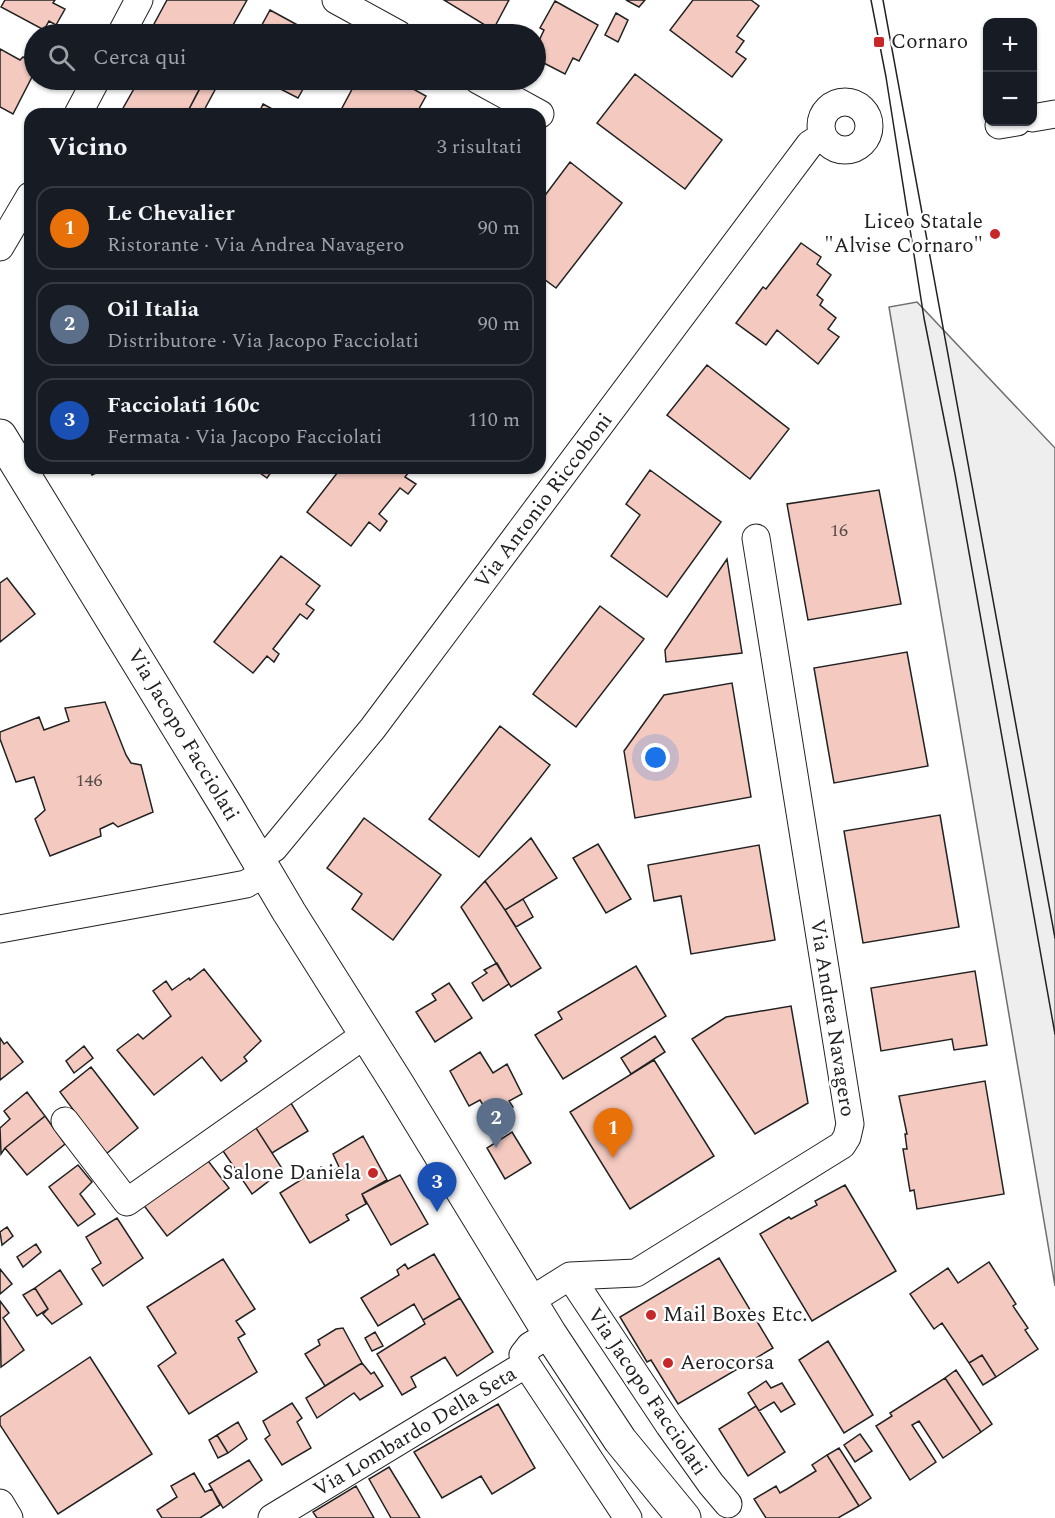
<!DOCTYPE html>
<html lang="it">
<meta charset="utf-8">
<style>
:root{--surface:#171b24;--page:#20242c;--text:#f1f3f6;--muted:#9ea1a6;--line:#363941;--accent:#c62828}
body{margin:0;font-family:Spectral,serif;background:var(--page);color:var(--text)}
.controls{position:absolute;right:18px;top:18px;display:grid;overflow:hidden;border-radius:12px;box-shadow:0 2px 4px #0004}
.controls button{width:54px;height:54px;display:grid;place-items:center;padding:0;border:0;border-bottom:2px solid var(--line);background:var(--surface);color:var(--text);font:30px sans-serif}
.you{position:absolute;left:656px;top:758px;width:21px;height:21px;margin:-15px;border:4px solid #fff;border-radius:50%;background:#1a73e8;box-shadow:0 0 0 9px #1a73e833}
.badge{display:grid;place-items:center;width:39px;height:39px;border-radius:50%;background:var(--accent);color:#fff;font-size:20px;font-weight:700}
.pin{position:absolute;translate:-50% -50px;filter:drop-shadow(0 2px 3px #0008)}
.pin::after{content:'';position:absolute;top:32px;width:21px;height:18px;background:inherit;clip-path:polygon(0 0,100% 0,50% 100%)}
.list{margin:0;padding:0;list-style:none}
h2{display:flex;justify-content:space-between;align-items:center;height:78px;margin:0;padding:0 24px;font-size:26px}
h2 small{font-size:20px;font-weight:400;color:var(--muted)}
.list li{display:grid;grid-template-columns:39px 1fr auto;gap:18px;align-items:center;box-sizing:border-box;height:84px;margin:0 12px 12px;padding:0 12px;border:2px solid var(--line);border-radius:18px}
.list b{display:block;font-size:22px;white-space:nowrap}
.list p{margin:0;font-size:20px;white-space:nowrap;color:var(--muted)}
.list em{font-size:20px;font-style:normal;color:var(--muted)}
.icon{flex:none;width:33px;height:33px;fill:none;stroke:currentColor;stroke-width:2;stroke-linecap:round;stroke-linejoin:round}
.map{position:relative;flex:none;width:1055px;height:1518px;overflow:hidden}
.search{position:absolute;background:var(--surface);box-shadow:0 2px 4px #0004;left:24px;top:24px;width:522px;height:66px;display:flex;align-items:center;gap:15px;box-sizing:border-box;padding:0 21px;border-radius:33px;color:var(--muted);font-size:22px}
.panel{position:absolute;background:var(--surface);box-shadow:0 2px 4px #0004;left:24px;top:108px;width:522px;height:366px;border-radius:18px}
.map>svg:first-child{display:block}
</style>
<div class="map">
<svg width="1055" height="1518" viewBox="0 0 1055 1518">
<rect width="100%" height="100%" fill="#fff"/>
<path fill="#eee" stroke="#6f6f6f" stroke-width="1.5" d="M917,302L1055,448V1286L889,307Z"/>
<path fill="#f3c9c0" stroke="#222" stroke-width="1.5" d="M5,0H55L53,3L65,9L56,25L49,21L44,30L1,7Z
M167,0H247L228,34H172L160,28L154,24Z
M444,0H509L493,30Z
M626,0H645L639,7Z
M693,0H751L759,6L737,36L744,41L736,52L746,59L732,77L670,30Z
M555,1L598,25L579,61L573,58L565,74L536,59V47L544,30L540,28Z
M270,10L314,34H257Z
M616,13L628,20L618,42L605,35Z
M0,49L20,60L23,57L34,63V73L13,114L0,107Z
M635,74L722,140L685,189L597,123Z
M139,80H204L187,113L189,114H130L122,110Z
M263,80H308L298,98Z
M357,80H397L426,96L416,114H349L341,110Z
M204,81L216,88L202,114L187,113Z
M263,104L276,111L277,114L259,113Z
M570,162L622,203L556,288L540,276V202Z
M801,243L821,257L817,264L831,275L817,295L823,300L820,305L836,318L828,329L839,337L818,364L777,330L766,345L736,323L763,287L766,289Z
M707,365L789,429L750,479L667,415Z
M88,468H106L92,475Z
M245,468H274L267,478L253,468L250,472Z
M341,468H412L405,477L416,484L408,494L400,488L379,514L387,521L380,531L369,522L351,546L307,512Z
M650,470L721,522L667,597L611,556L640,515L626,504Z
M879,490L901,604L808,620L787,504Z
M281,556L320,586L306,604L314,610L307,619L300,614L273,649L279,654L274,662L267,656L253,673L214,642Z
M727,559L742,653L666,662L665,650Z
M7,578L35,614L0,642V583Z
M600,606L644,639L576,727L533,694Z
M907,652L928,766L834,783L814,668Z
M732,683L751,797L635,818L624,751L664,695Z
M105,702L126,755L131,763L141,765L153,812L118,827L113,823L100,829L101,836L50,856L35,819L45,810L34,777L16,782L0,739V732L39,717L44,730L69,721L65,708Z
M500,726L550,765L479,857L429,819Z
M940,815L959,927L863,943L844,831Z
M364,818L441,875L393,940L352,909L362,894L327,868Z
M531,838L557,878L505,910L485,881Z
M598,844L631,899L606,913L573,858Z
M759,845L775,940L691,954L681,896L654,901L648,865Z
M485,881L505,910L541,968L511,987L461,907Z
M523,899L533,917L516,927L505,910Z
M497,963L509,984L483,1001L472,983L487,973L484,970Z
M636,966L666,1016L563,1079L535,1035L562,1019L558,1012Z
M204,969L261,1041L244,1057L247,1061L221,1081L202,1057L154,1095L117,1050L138,1034L143,1039L171,1016L153,991L166,981L172,990L189,978L190,980Z
M975,971L987,1045L954,1050L952,1039L881,1051L871,988Z
M449,983L472,1018L435,1042L416,1012L436,1000L432,994Z
M791,1006L808,1103L755,1134L692,1039L726,1017Z
M655,1036L665,1052L631,1074L621,1058Z
M0,1038L4,1044L7,1042L23,1062L0,1080Z
M84,1046L93,1058L74,1073L66,1061Z
M480,1052L493,1073L507,1064L522,1094L509,1101L513,1107L492,1120L480,1100L469,1106L450,1071Z
M654,1060L714,1156L630,1209L570,1112Z
M91,1067L138,1128L106,1154L60,1092Z
M985,1081L1004,1194L917,1209L914,1190L910,1191L903,1149H907L905,1134H907L899,1096Z
M27,1092L45,1116L5,1148L1,1154L0,1128L10,1119L4,1111Z
M286,1095L308,1131L272,1153L249,1117Z
M45,1116L65,1144L27,1175L5,1148Z
M249,1117L283,1170L252,1194L213,1136Z
M512,1132L531,1163L505,1179L487,1148Z
M363,1136L387,1180L362,1194L366,1204L346,1215L349,1220L310,1243L280,1193L321,1167L326,1176L339,1167L333,1154Z
M202,1153L229,1188L167,1236L139,1199Z
M78,1165L92,1182L80,1194L95,1214L78,1226L49,1187Z
M400,1175L428,1224L391,1245L362,1194Z
M845,1185L896,1271L812,1321L760,1234L789,1217L791,1219L817,1205L815,1201Z
M117,1218L143,1258L103,1286L92,1269L101,1263L86,1237Z
M7,1227L13,1236L2,1245L0,1232Z
M36,1244L41,1252L23,1267L17,1257Z
M434,1254L460,1298L423,1320L414,1304L378,1326L361,1298L399,1275L397,1270L405,1264L408,1269Z
M719,1258L773,1348L678,1404L651,1360L647,1362L620,1317Z
M223,1259L255,1309L236,1321L245,1334L238,1338L257,1372L189,1414L158,1366L176,1353L147,1307Z
M989,1262L1016,1304L1013,1306L1028,1328L1025,1330L1038,1349L996,1377L982,1355L969,1363L942,1323L934,1329L910,1294L948,1268L958,1283Z
M0,1269L12,1284L0,1294Z
M60,1270L82,1304L52,1324L43,1314L48,1309L35,1288Z
M35,1288L48,1309L37,1316L23,1295Z
M460,1298L493,1352L457,1376L445,1357L411,1377L416,1387L402,1395L377,1354L425,1324L423,1320Z
M0,1301L9,1313L3,1318L24,1350L1,1367Z
M343,1328L362,1363L325,1386L305,1354L320,1345L318,1340L336,1329Z
M375,1332L383,1346L372,1351L365,1338Z
M828,1341L873,1415L844,1433L799,1360Z
M982,1355L996,1377L983,1385L969,1363Z
M90,1357L152,1454L58,1514L0,1425V1417Z
M362,1363L371,1374L374,1372L383,1386L360,1400L354,1393L317,1418L306,1398Z
M956,1370L992,1424L981,1432L945,1378Z
M945,1378L981,1432L943,1458L919,1421L912,1425L936,1462L910,1480L876,1426L892,1416L890,1413Z
M766,1381L771,1388L782,1383L795,1404L781,1412L774,1402L759,1411L748,1393Z
M292,1403L302,1418L297,1422L311,1448L282,1465L265,1439L270,1435L263,1421Z
M498,1404L535,1468L492,1494L481,1476L442,1498L414,1452Z
M756,1406L785,1452L748,1476L719,1429Z
M238,1422L247,1439L228,1453L217,1435Z
M860,1434L872,1451L855,1462L844,1445Z
M217,1435L228,1453L218,1458L209,1440Z
M839,1448L871,1498L859,1506L827,1455Z
M827,1455L859,1506L838,1518H766L754,1499L776,1486L780,1493L787,1489L816,1471L812,1465Z
M249,1460L262,1480L223,1508L209,1484Z
M389,1467L420,1518H391L369,1479Z
M194,1473L205,1492L212,1489L220,1505L200,1518H162L157,1510L177,1497L171,1486Z
M356,1486L374,1518H317L313,1512Z"/>
<g fill="none" stroke-linecap="round" stroke-linejoin="round">
<g stroke="#222" stroke-width="29">
<path id="street" d="M336,0L398,34
M121,34L139,0
M478,80L540,114
M821 126a24 24 0 1 1 48 0a24 24 0 1 1-48 0Z
M78,114L96,80
M1032,118L1055,114
M999,125L1017,122
M0,247L30,196
M256,858L274,848L373,728L810,144L823,136
M0,929L225,888L246,884L265,873
M65,1121L127,1202L366,1034
M570,1276L669,1425L711,1484L728,1504
M530,1301L570,1276L636,1273L842,1145L847,1137L850,1124L756,538
M550,1334L530,1346L523,1355L526,1364L628,1518
M0,1503L9,1518
M272,1518L526,1364"/>
</g>
<g stroke="#222" stroke-width="35">
<path id="secondary" d="M0,436L227,807L289,912L398,1085L550,1334L620,1440L684,1518"/>
</g>
<use href="#street" stroke="#fff" stroke-width="27"/>
<use href="#secondary" stroke="#fff" stroke-width="33"/>
<path stroke="#222" stroke-width="1.5" d="M871,0L886,77L924,318L955,474L1055,1034
M883,0L1055,938"/>
</g>
<g fill="#c62828" stroke="#fff" stroke-width="2">
<rect x="873" y="36" width="12" height="12" rx="3"/>
<circle cx="995" cy="234" r="6"/>
<circle cx="373" cy="1173" r="6"/>
<circle cx="651" cy="1315" r="6"/>
<circle cx="668" cy="1363" r="6"/>
</g>
<g text-anchor="middle" dominant-baseline="central" stroke-width="4.5" stroke-linejoin="round" paint-order="stroke">
<g font-size="18" fill="#564c4a">
<text x="839" y="530">16</text>
<text x="89" y="780">146</text>
</g>
<g font-size="21" fill="#222" stroke="#fff" text-anchor="start">
<text x="891" y="42">Cornaro</text>
<text x="983" y="222" text-anchor="end">Liceo Statale<tspan x="983" dy="24">"Alvise Cornaro"</tspan></text>
<text x="361" y="1173" text-anchor="end">Salone Daniela</text>
<text x="663" y="1315">Mail Boxes Etc.</text>
<text x="680" y="1363">Aerocorsa</text>
</g>
<g font-size="21" fill="#222" stroke="#fff">
<text transform="translate(544 501) rotate(-53)">Via Antonio Riccoboni</text>
<text transform="translate(183 735) rotate(59)">Via Jacopo Facciolati</text>
<text transform="translate(832 1018) rotate(81)">Via Andrea Navagero</text>
<text transform="translate(647 1392) rotate(56)">Via Jacopo Facciolati</text>
<text transform="translate(415 1432) rotate(-31)">Via Lombardo Della Seta</text>
</g>
</g>
</svg>
<div class="controls">
<button>+</button>
<button>−</button>
</div>
<div class="you"></div>
<div class="pin badge" style="left:613px;top:1158px;background:#e8710a">1</div>
<div class="pin badge" style="left:496px;top:1148px;background:#5c6f8a">2</div>
<div class="pin badge" style="left:437px;top:1212px;background:#1a4fb4">3</div>
<div class="search"><svg class="icon" aria-label="search" viewBox="0 0 24 24"><circle cx="10" cy="10" r="6"/><path d="M15 15l6 6"/></svg>Cerca qui</div>
<section class="panel">
<h2>Vicino<small>3 risultati</small></h2>
<ul class="list">
<li><span class="badge" style="background:#e8710a">1</span><div><b>Le Chevalier</b><p>Ristorante · Via Andrea Navagero</p></div><em>90 m</em></li>
<li><span class="badge" style="background:#5c6f8a">2</span><div><b>Oil Italia</b><p>Distributore · Via Jacopo Facciolati</p></div><em>90 m</em></li>
<li><span class="badge" style="background:#1a4fb4">3</span><div><b>Facciolati 160c</b><p>Fermata · Via Jacopo Facciolati</p></div><em>110 m</em></li>
</ul>
</section>
</div>
